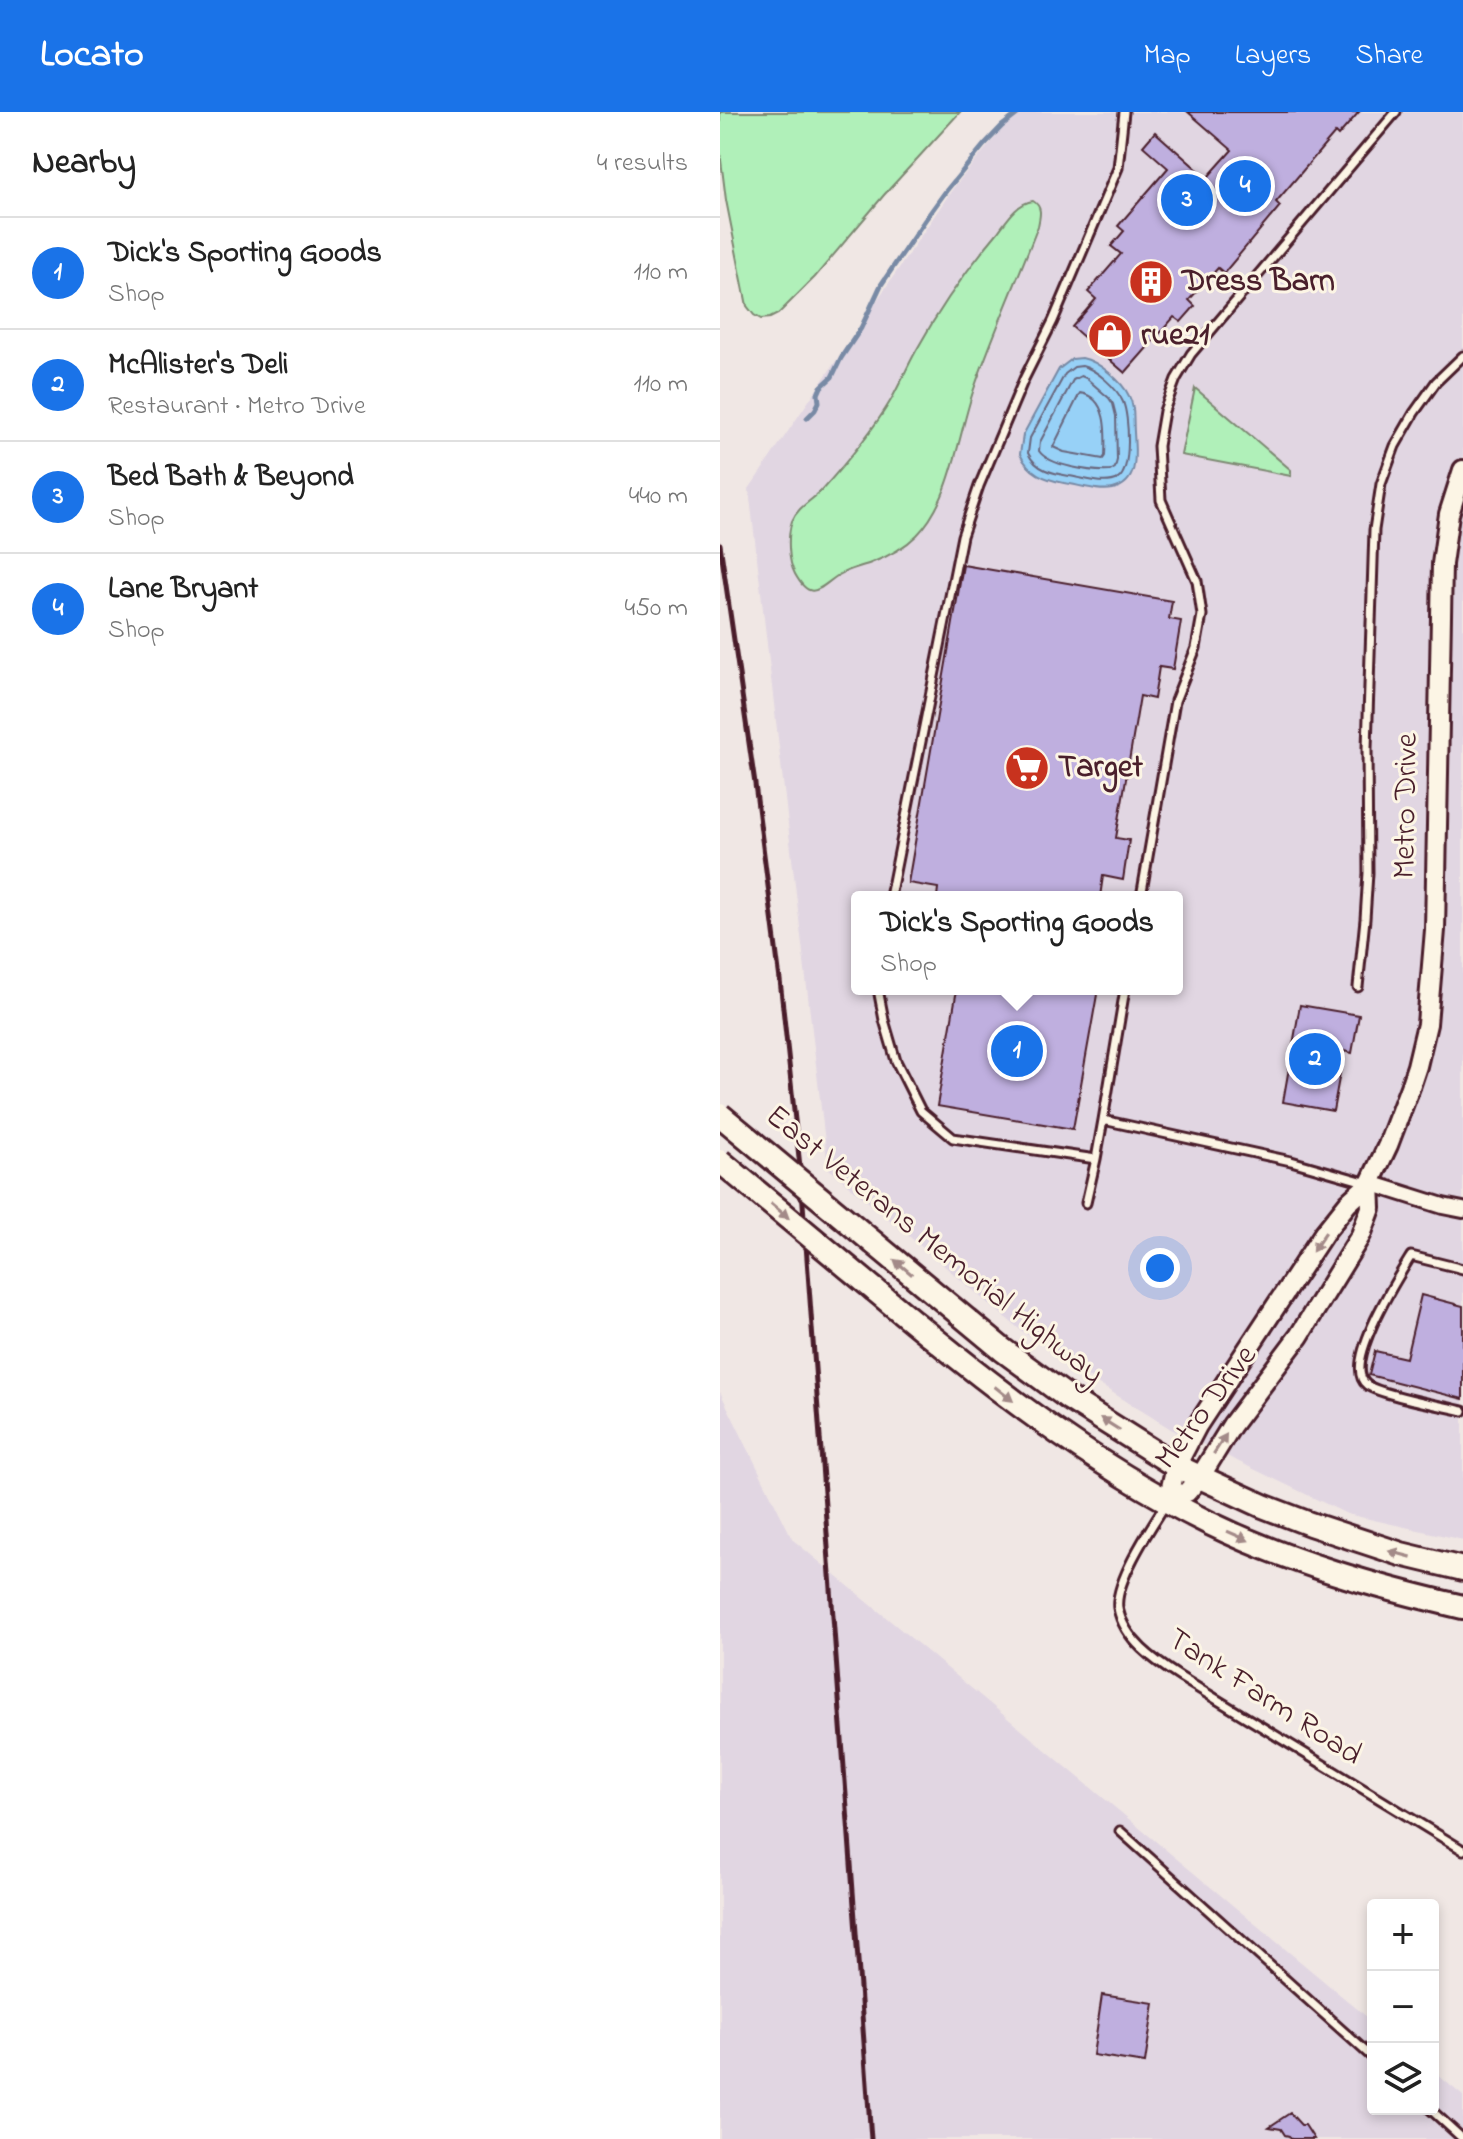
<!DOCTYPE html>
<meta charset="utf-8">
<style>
:root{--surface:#fff;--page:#f2f2f2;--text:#222;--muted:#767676;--line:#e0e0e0;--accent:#1a73e8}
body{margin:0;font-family:"Indie Flower",sans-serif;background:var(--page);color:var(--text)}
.controls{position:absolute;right:24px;bottom:24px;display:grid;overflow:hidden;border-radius:8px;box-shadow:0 4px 12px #0003}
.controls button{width:72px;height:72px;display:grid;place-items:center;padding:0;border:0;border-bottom:2px solid var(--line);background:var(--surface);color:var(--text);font:40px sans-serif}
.you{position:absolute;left:440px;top:1156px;width:28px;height:28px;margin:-20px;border:6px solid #fff;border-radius:50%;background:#1a73e8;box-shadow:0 0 0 12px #1a73e833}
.badge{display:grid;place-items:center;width:52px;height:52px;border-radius:50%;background:var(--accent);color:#fff;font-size:26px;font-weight:700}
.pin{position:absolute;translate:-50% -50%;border:4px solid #fff;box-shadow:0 2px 8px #0006}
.popup{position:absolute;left:131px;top:779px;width:332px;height:104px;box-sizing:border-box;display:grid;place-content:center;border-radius:8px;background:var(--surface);filter:drop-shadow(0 2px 6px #0005);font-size:26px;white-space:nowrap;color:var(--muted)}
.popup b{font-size:30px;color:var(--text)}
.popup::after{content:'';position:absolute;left:50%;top:100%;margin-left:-16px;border:16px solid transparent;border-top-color:var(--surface)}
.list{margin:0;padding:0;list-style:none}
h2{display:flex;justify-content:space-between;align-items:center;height:104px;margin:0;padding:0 32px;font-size:34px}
h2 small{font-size:26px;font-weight:400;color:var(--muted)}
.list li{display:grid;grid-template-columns:52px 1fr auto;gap:24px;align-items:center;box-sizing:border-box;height:112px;padding:0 32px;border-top:2px solid var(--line)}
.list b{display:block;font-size:30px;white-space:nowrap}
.list p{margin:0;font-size:26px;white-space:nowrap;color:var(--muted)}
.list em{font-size:26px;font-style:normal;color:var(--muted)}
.icon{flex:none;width:44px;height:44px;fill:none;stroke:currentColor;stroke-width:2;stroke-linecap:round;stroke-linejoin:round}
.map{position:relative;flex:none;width:743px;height:2027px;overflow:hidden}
header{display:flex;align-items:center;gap:48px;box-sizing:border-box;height:112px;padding:0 40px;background:var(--accent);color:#fff}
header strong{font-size:38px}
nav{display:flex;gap:44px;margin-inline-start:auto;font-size:28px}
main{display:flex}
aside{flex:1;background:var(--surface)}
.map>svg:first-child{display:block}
</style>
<header>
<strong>Locato</strong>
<nav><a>Map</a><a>Layers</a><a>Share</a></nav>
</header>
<main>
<aside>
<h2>Nearby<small>4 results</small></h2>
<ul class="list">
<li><span class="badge">1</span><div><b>Dick's Sporting Goods</b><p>Shop</p></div><em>110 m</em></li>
<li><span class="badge">2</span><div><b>McAlister's Deli</b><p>Restaurant · Metro Drive</p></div><em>110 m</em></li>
<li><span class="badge">3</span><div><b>Bed Bath &amp; Beyond</b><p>Shop</p></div><em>440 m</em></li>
<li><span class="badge">4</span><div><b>Lane Bryant</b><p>Shop</p></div><em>450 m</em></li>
</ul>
</aside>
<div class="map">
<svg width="743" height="2027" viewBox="0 0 743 2027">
<rect width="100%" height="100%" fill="#f0e7e4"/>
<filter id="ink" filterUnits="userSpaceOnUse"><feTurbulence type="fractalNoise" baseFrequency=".0125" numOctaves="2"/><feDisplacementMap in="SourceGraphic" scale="16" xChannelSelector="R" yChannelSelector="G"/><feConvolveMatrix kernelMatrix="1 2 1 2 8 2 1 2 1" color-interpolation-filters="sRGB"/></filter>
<g filter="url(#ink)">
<path fill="#e1d6e2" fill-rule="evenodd" d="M296,0H743V1428L627,1402L451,1317L377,1271L298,1216L108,1056L29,377L234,75ZM137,785H457V877H137Z
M0,1280L73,1428L653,1910V1997H713V1959L743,1984V2027H0Z"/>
<path fill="#b0f0b9" stroke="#7d8872" stroke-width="2" d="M0,0H240L164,83L95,165L58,202L50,206L41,207L34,203L27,194L6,88L0,40Z
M313,89C323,95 320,104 318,114C297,169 273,222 254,277C238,323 232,388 197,423C185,435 167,445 151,451C140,455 128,457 117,464C99,476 91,491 75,462C68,449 67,424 72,409C77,396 92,388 101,379C126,351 152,320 171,288C180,272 187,255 196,239C219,197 247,157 278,120C287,108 297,91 313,89Z
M475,276L571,358V364L461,343Z"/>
<path fill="#97d1f7" stroke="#788aa5" stroke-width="2" d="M362,246C378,249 402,269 409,284C415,295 413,307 414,320C415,341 420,371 393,377C378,380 359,373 344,371C324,367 309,361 300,342L303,323L339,257L352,247Z"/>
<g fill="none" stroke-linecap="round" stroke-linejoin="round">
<path stroke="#69667d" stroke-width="2" d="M362,254C376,257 397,276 403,290C409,303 412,358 398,367C385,374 363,366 349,364C332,361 316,358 308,341L310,326L345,262L354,255Z
M361,264L366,266L389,286L393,292L396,304L397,348L395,356L390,359C372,360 329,354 319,339L320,330L353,268Z
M360,281C388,285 386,321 385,344L383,347L344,340L333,335Z"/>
<path stroke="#788aa5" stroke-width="5" d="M87,306L95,298L99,290L98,282L101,275L112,265L121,246L141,216L161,173L205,108L226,79L264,33L282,14L300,0"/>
</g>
<path fill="#bfafdf" stroke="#4a1f2b" stroke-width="2" d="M468,0H639L618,24L615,21L556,90L560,94L504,161L498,156L469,188L475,194L461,210L454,205L405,261L352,215L376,187L368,180L401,142L391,134L404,119L398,114L448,56L423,34L435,20L487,66L512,38Z
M243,453L452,489L449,507L461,509L453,557L439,555L434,587L420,584L396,726L409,728L403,768L383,764L380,785H217L218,776L188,771Z
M237,877H378L353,1017L217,994Z
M580,893L639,903L632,941L624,939L613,999L563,990Z
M701,1183L743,1194V1287L649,1263L655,1239L686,1246Z
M382,1883L434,1891L425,1951L373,1943Z
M570,2001L581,2013H585L594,2027H571L569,2024L565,2023L561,2017L549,2015Z"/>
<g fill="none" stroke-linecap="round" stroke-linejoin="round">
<g stroke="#4a1f2b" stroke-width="13">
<path id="service" d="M170,785L242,424L259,374L304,267L333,209L398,56L404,0
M421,785L455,589L476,536L482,503L477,469L441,388L438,334L444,299L456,267L471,242L676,0
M638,875L645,807L648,761L647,636L654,418L661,372L675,334L694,301L716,270L743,244
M158,877L164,908L176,949L201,999L233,1026L376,1047L383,1008L571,1049L648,1071
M383,1008L405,877
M366,1091L376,1047
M743,1157L691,1144C678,1165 621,1254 647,1273C661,1283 723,1294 743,1299
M445,1393C431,1415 394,1471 398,1496C404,1528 435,1549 460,1565L743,1738
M400,1719L653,1946
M710,1997L743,2027"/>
</g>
<g stroke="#4a1f2b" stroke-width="20">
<path id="minor" d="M650,1071L723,1094L743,1098"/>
</g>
<g stroke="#4a1f2b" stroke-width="24">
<path id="tertiary" d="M448,1388L456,1354L477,1314L604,1121L628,1091L650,1071L668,1033L690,975L697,954L707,912L715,818L722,452L729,402L743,358
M448,1388L467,1380L480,1365L512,1313L579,1224L641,1123L651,1096L650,1071"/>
</g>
<g stroke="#4a1f2b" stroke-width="28">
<path id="primary" d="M154,1131L283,1238L350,1287L456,1354L543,1394L590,1412L681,1442L743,1457
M155,1178C259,1265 366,1350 489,1411C569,1450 656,1475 743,1495"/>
</g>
<use href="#service" stroke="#fcf5e5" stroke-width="7"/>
<use href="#minor" stroke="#fcf5e5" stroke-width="14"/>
<use href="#tertiary" stroke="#fcf5e5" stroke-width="18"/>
<use href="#primary" stroke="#fcf5e5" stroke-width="22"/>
<path stroke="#4a1f2b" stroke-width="5" d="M0,432L35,672L60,868L81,1064L151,2027"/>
<g stroke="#4a1f2b" stroke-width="28" stroke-linecap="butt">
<path id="primary-bridge" d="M0,1003L154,1131
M0,1049L155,1178"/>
</g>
<use href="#primary-bridge" stroke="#fcf5e5" stroke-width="22"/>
</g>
<defs><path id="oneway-solid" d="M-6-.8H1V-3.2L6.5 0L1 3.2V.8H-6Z" transform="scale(2)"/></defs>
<g fill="#a38a88">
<use href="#oneway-solid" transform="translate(60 1099) rotate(40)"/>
<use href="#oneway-solid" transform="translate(599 1130) rotate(124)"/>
<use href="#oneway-solid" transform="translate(183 1155) rotate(-140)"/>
<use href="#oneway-solid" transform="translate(284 1282) rotate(38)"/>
<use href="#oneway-solid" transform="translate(390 1312) rotate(-148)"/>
<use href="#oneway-solid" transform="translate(500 1332) rotate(-57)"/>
<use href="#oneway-solid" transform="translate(518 1424) rotate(24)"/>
<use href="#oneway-solid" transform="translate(680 1442) rotate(-165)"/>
</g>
</g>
<defs>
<g id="building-disc" transform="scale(2.3)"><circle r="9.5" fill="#c8321e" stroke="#fcf5e5"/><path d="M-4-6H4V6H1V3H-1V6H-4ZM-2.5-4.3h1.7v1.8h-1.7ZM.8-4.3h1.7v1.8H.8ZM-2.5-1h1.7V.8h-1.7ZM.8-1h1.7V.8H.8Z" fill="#fff"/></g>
<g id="shop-disc" transform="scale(2.3)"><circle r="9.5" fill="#c8321e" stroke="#fcf5e5"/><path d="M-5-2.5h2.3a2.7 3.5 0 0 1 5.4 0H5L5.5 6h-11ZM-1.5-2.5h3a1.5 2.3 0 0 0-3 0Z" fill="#fff"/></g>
<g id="supermarket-disc" transform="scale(2.3)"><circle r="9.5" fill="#c8321e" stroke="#fcf5e5"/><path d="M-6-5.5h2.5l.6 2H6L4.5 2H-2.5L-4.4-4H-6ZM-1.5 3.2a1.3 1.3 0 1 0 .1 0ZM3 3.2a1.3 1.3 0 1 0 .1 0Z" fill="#fff"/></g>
</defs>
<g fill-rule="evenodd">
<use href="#building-disc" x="431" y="170"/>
<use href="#shop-disc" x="390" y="224"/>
<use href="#supermarket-disc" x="307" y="656"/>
</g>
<g text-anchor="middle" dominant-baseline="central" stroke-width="6" stroke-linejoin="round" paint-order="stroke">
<g font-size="32" font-weight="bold" fill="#4a1f2b" stroke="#fcf5e5" text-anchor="start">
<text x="462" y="170">Dress Barn</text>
<text x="421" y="224">rue21</text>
<text x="338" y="656">Target</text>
</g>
<g font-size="32" fill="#4a1f2b" stroke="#fcf5e5">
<text transform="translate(687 694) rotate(-89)">Metro Drive</text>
<text transform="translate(214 1134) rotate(39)">East Veterans Memorial Highway</text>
<text transform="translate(487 1296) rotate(-53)">Metro Drive</text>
<text transform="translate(544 1586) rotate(33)">Tank Farm Road</text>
</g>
</g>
</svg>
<div class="controls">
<button>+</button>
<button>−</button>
<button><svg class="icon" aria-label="layers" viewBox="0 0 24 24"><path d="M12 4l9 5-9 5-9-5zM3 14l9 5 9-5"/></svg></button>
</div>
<div class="you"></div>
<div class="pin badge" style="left:297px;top:939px">1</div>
<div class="popup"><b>Dick's Sporting Goods</b>Shop</div>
<div class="pin badge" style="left:595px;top:947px">2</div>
<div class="pin badge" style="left:467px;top:88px">3</div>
<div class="pin badge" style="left:525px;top:74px">4</div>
</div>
</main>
